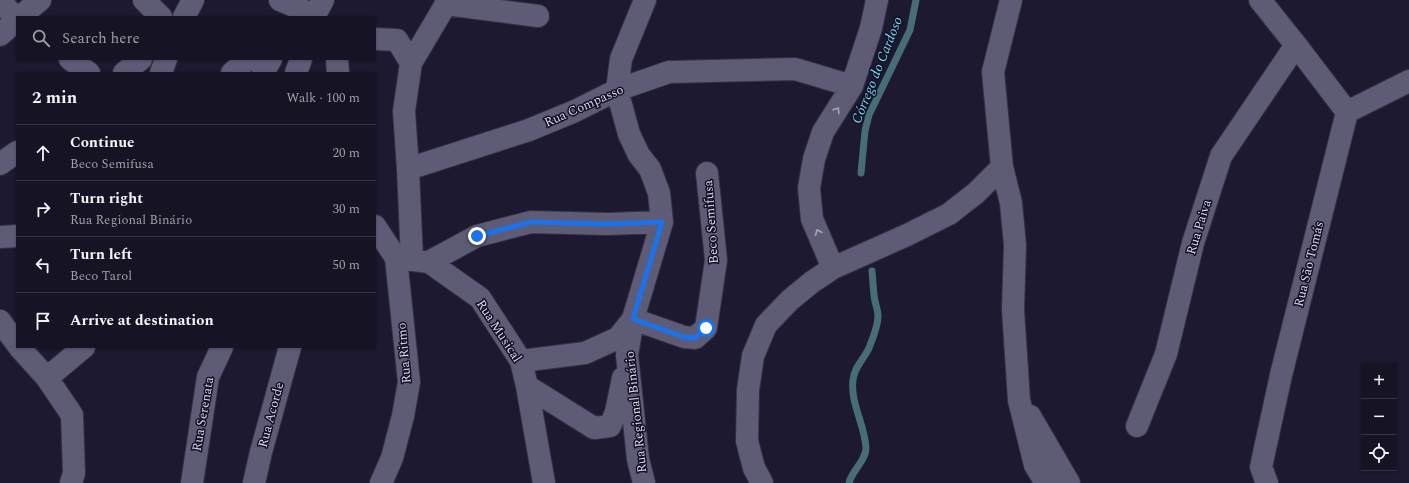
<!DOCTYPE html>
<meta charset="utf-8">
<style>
:root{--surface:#151324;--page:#1e1c2c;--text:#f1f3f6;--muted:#9d9ea6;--line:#343241}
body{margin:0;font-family:Spectral,serif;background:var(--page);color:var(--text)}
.controls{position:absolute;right:12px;bottom:12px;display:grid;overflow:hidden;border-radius:0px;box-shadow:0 1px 3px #0004}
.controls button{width:36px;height:36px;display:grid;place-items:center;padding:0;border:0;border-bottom:1px solid var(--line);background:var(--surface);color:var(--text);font:20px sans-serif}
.stop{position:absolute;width:12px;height:12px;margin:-9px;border:3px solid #1a73e8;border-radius:50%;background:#fff}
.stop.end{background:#1a73e8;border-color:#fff;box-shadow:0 1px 4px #0008}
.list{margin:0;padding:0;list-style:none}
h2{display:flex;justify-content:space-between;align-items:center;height:52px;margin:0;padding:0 16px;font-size:17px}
h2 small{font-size:13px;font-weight:400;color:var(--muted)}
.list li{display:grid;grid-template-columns:26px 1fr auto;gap:12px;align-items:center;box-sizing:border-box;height:56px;padding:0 16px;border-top:1px solid var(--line)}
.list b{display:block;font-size:15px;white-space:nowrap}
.list p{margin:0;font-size:13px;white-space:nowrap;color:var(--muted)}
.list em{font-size:13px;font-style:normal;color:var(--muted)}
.icon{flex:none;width:22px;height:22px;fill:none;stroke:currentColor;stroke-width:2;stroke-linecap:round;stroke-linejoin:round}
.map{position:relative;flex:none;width:1409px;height:483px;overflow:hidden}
.search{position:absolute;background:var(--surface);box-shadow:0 1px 3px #0004;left:16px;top:16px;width:360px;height:44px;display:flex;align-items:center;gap:10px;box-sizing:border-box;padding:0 14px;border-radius:0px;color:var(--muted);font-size:15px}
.panel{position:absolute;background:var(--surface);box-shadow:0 1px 3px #0004;left:16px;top:72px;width:360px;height:276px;border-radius:0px}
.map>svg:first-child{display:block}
</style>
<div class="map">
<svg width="1409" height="483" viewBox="0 0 1409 483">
<rect width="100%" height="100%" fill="#1c1930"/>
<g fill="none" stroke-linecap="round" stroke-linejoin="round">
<path stroke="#476e78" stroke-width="7" d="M861,173L865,131L869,115L910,30L916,0
M849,483C852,470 866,461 866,448C865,425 850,403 853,380C854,367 864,359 869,348C873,338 878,326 878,316C878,311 876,306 875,301C873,291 873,281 872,271"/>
<g stroke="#353244" stroke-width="24">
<path id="minor" d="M144,0L161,17
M280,0L299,8L314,17
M1011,0L993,72L1002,167L1011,203L1015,245L1013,310L1019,400L1035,465L1046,483
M1260,0L1296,45L1347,112
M0,1L17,19
M446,4L538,16
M20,17L40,0
M184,17L193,0
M314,17L323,0
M0,35L17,20
M375,39L397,40L411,63
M70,59L89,73
M337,59L338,73
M124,73L141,59
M161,73L166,59
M232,73L248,59
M263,73L271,59
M296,73L301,59
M0,164L17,152
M408,169L404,111L411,63L446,4V0
M375,226L396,258L409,382L403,416L392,458L381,483
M0,237L17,236
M396,258L429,262L480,298L521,361L527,386L594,428L610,426L616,412L623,378
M412,259L408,169L529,130L575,111L617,90L669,72L795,69L852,86
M429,262L477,236L531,222L607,224L662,222
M833,268L812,219L809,188L814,159L823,132L852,86L871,28L877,0
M0,321L17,344
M19,347L47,378L72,415L74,473L71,483
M521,361L585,353L618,338L633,319L684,337L695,338L706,328L716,260L707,173
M47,378L84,347
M527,386L544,483
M1030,416L1069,483
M1137,426L1166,354L1193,243L1221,156L1296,45
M192,483L208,377L222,347
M254,483L261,452L290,347
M644,483L638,459L627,355L633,319L662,222L659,193L650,169L639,155L629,134L617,90L621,59L645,0
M762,483L754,468L747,441L748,390L753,356L766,325L790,300L812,282L833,268L907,235L949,214L976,193L1002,167
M1267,483L1261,467L1281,375L1347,112L1409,81"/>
</g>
<use href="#minor" stroke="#5e5b77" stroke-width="22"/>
</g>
<defs><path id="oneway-chevron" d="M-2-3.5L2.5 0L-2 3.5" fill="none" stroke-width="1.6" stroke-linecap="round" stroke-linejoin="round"/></defs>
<g stroke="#a6a4b9">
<use href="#oneway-chevron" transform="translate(837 110) rotate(-57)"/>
<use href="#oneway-chevron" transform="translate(818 232) rotate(-113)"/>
</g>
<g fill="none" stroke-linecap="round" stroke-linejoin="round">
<path stroke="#1a73e8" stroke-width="5" d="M477,236L531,222L607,224L662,222L633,319L684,337L695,338L706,328"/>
</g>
<g text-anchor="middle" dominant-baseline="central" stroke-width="3" stroke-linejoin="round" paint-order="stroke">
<g font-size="13" fill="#d6d5e5" stroke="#130f26">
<text transform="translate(584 106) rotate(-24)">Rua Compasso</text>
<text transform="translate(711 222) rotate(-94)">Beco Semifusa</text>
<text transform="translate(1199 227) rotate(-73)">Rua Paiva</text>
<text transform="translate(1309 264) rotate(-76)">Rua São Tomás</text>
<text transform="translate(499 331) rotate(57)">Rua Musical</text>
<text transform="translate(404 353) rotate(-95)">Rua Ritmo</text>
<text transform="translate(636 412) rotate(-96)">Rua Regional Binário</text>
<text transform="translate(203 414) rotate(-80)">Rua Serenata</text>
<text transform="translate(271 415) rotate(-75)">Rua Acorde</text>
</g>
<g font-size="14" font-style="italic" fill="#71d8e9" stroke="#130f26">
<text transform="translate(877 70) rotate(-68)">Córrego do Cardoso</text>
</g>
</g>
</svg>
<div class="controls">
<button>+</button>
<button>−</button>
<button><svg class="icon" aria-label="locate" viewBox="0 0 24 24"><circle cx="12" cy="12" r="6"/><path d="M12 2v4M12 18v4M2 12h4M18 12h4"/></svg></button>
</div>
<div class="stop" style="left:706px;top:328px"></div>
<div class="stop end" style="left:477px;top:236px"></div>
<div class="search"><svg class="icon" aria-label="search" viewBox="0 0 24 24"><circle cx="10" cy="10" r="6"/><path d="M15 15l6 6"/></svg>Search here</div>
<section class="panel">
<h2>2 min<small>Walk · 100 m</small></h2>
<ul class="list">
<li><svg class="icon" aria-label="ahead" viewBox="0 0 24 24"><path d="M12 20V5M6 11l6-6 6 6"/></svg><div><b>Continue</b><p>Beco Semifusa</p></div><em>20 m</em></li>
<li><svg class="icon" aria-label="right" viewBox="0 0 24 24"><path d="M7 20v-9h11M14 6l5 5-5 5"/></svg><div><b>Turn right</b><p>Rua Regional Binário</p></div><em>30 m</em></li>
<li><svg class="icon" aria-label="left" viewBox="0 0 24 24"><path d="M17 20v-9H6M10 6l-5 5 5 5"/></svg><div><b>Turn left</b><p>Beco Tarol</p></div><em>50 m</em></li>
<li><svg class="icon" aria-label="arrive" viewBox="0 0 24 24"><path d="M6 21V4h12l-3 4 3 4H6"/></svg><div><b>Arrive at destination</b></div></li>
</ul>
</section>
</div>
